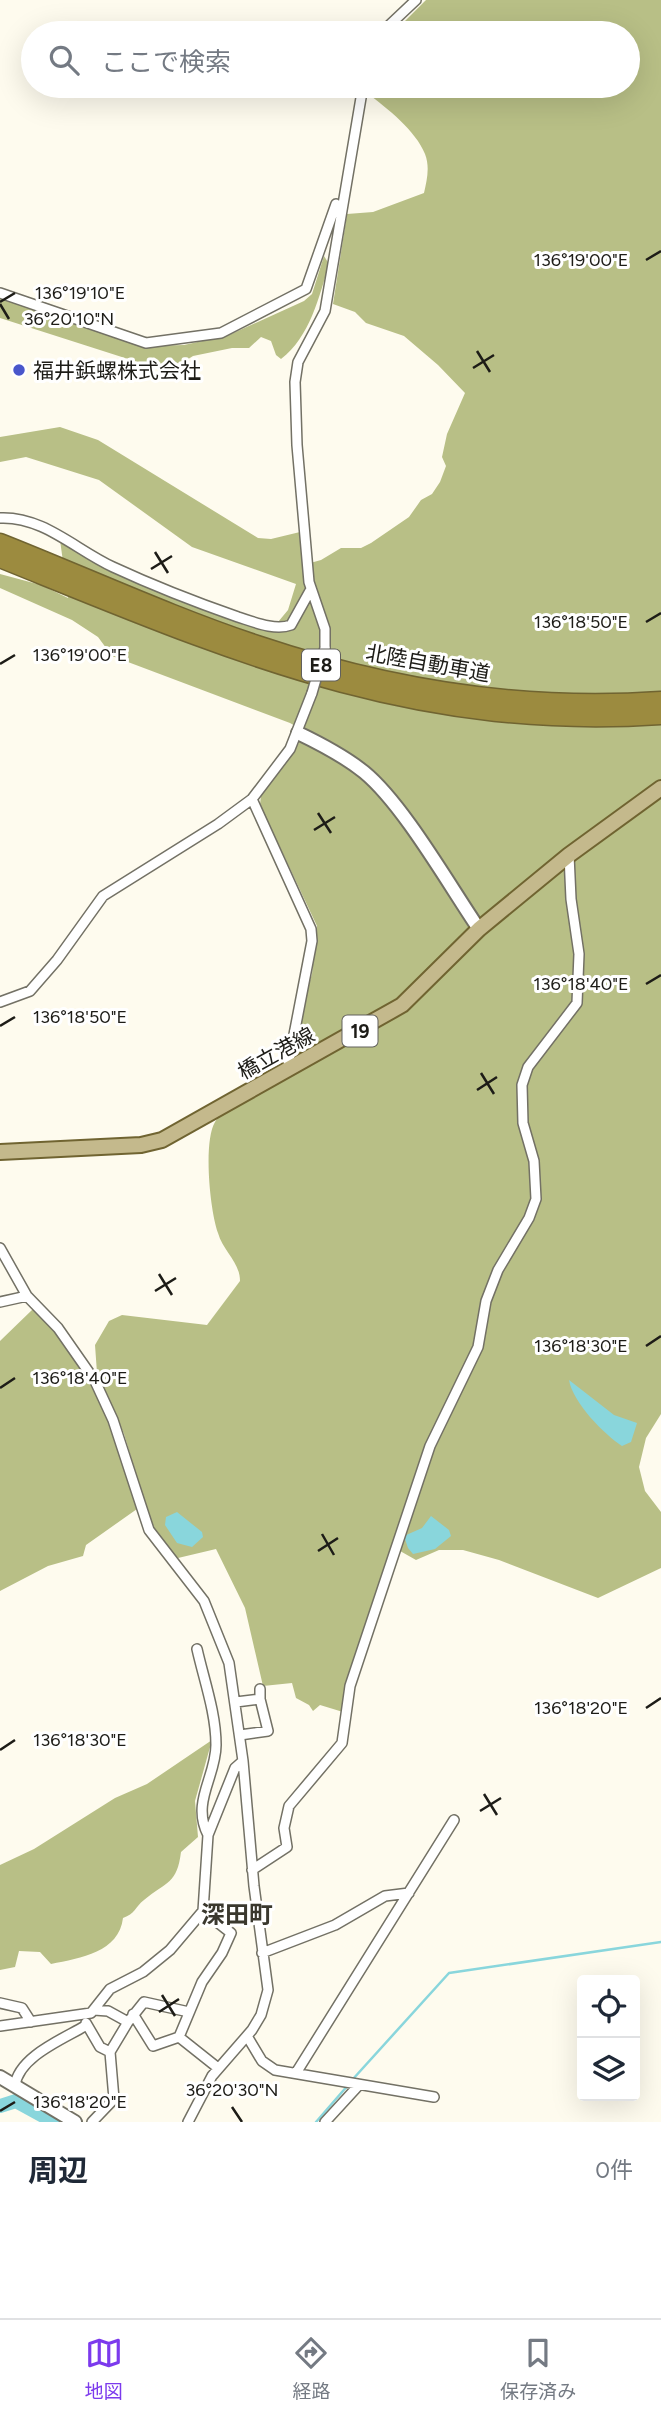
<!DOCTYPE html>
<html lang="ja">
<meta charset="utf-8">
<style>
:root{--surface:#fff;--page:#f2f2f3;--text:#1f2937;--muted:#747a83;--line:#e0e1e3;--accent:#7c3aed}
body{margin:0;font-family:Figtree,"Noto Sans JP",sans-serif;background:var(--page);color:var(--text)}
.controls{position:absolute;right:21px;bottom:21px;display:grid;overflow:hidden;border-radius:7px;box-shadow:0 7px 28px #0002}
.controls button{width:63px;height:63px;display:grid;place-items:center;padding:0;border:0;border-bottom:2px solid var(--line);background:var(--surface);color:var(--text);font:35px sans-serif}
.list{margin:0;padding:0;list-style:none}
h2{display:flex;justify-content:space-between;align-items:center;height:91px;margin:0;padding:0 28px;font-size:30px}
h2 small{font-size:23px;font-weight:400;color:var(--muted)}
.icon{flex:none;width:38px;height:38px;fill:none;stroke:currentColor;stroke-width:2;stroke-linecap:round;stroke-linejoin:round}
.map{position:relative;flex:none;width:661px;height:2122px;overflow:hidden}
.search{position:absolute;background:var(--surface);box-shadow:0 7px 28px #0002;left:21px;right:21px;top:21px;height:77px;display:flex;align-items:center;gap:18px;box-sizing:border-box;padding:0 24px;border-radius:38px;color:var(--muted);font-size:26px}
.sheet{height:196px;background:var(--surface)}
nav{display:flex;justify-content:space-around;align-items:center;box-sizing:border-box;height:98px;border-top:2px solid var(--line);background:var(--surface);font-size:19px;color:var(--muted)}
nav a{display:grid;justify-items:center;gap:4px}
nav .on{color:var(--accent)}
.map>svg:first-child{display:block}
</style>
<div class="map">
<svg width="661" height="2122" viewBox="0 0 661 2122">
<rect width="100%" height="100%" fill="#fefbee"/>
<path fill="#b8bf86" d="M426,0H661V1414L646,1438L639,1467L645,1491L661,1512V1568L598,1598L499,1560L463,1550H439L416,1560L393,1547L344,1689L343,1712L320,1705L313,1711L309,1705L296,1698L292,1683L263,1686L245,1608L216,1549L178,1558L160,1539L150,1520L124,1434L97,1373L95,1345L109,1321L122,1315L207,1325L240,1281C240,1262 223,1251 218,1233C210,1211 203,1142 215,1122C225,1103 260,1092 278,1082L312,974L317,926L260,805L261,795L303,737L297,727L290,723L112,656L98,637L72,620L0,588V574L41,585L68,598L60,540L90,560L273,628L288,610L296,584L192,547L99,480L26,457L0,462V437L60,427L98,440L258,538L271,539L300,532L303,565L321,560L341,548H361L371,543L409,517L421,500L432,494L440,482L446,466L442,457L447,434L465,393L438,365L404,336L366,323L355,312L333,304L347,214L373,212L424,193C427,180 430,167 425,154C416,131 387,108 367,93L368,86H628V33H393Z
M324,256L329,264C319,297 310,337 281,359L276,355L271,341L261,337L249,348H232L193,356L182,363L153,367L0,318V298L145,346L184,345L229,335L304,301L312,294Z
M33,1309C91,1360 117,1436 137,1509L86,1545L83,1556L48,1566L0,1591V1341Z
M212,1740L195,1801L198,1837L181,1852C177,1884 167,1881 144,1900C135,1907 135,1914 123,1918C119,1952 81,1958 51,1964L40,1952L19,1951L15,1967L0,1970V1865L34,1849L115,1798L147,1784Z"/>
<path fill="#89d6dc" d="M569,1380L614,1415L637,1423L631,1442L622,1446C604,1434 573,1403 569,1380Z
M177,1512L202,1532L203,1537L192,1547L177,1543L165,1525L166,1517Z
M431,1516L449,1530L451,1536L435,1549L413,1554L408,1548L404,1536L422,1528Z"/>
<g fill="none" stroke-linecap="round" stroke-linejoin="round">
<path stroke="#89d6dc" stroke-width="2.5" d="M353,2079L449,1973L661,1942
M316,2122L349,2084"/>
<path stroke="#89d6dc" stroke-width="14" d="M0,2106L16,2101L54,2122"/>
<g stroke="#737165" stroke-width="12">
<path id="street" d="M381,33L416,0
M0,293L146,343L221,333L306,289L336,204
M0,518C43,516 76,550 113,567C154,586 195,602 238,617C254,622 275,631 291,625L311,589
M325,648V629L309,582L297,445L295,382L298,362L325,311L363,86
M252,799L311,929L312,941L287,1071
M0,1002L30,991L57,960L103,896L218,824L252,799L290,749L312,693
M0,1248L27,1296L58,1328L95,1381L113,1420L149,1530L204,1601L229,1663L243,1761L254,1886L268,1990L261,2015L252,2030L212,2076L188,2122
M0,1302L27,1296
M197,1649C204,1680 216,1713 216,1745C216,1777 191,1802 208,1835
M260,1689V1699
M236,1702L260,1699L268,1731L240,1735
M252,1870L287,1847L284,1828L289,1806L342,1743L350,1686L430,1446L478,1347L486,1301L498,1270L529,1218L536,1199L534,1161L523,1123L522,1085L528,1067L577,1003L579,954L571,899L569,855
M262,1953L335,1925L385,1896L409,1893
M0,2003L22,2008L31,2022
M94,2010L108,2011L128,2022L144,2002L189,2012
M133,2014L153,2046L179,2037
M86,2023L100,2047L110,2052
M0,2026L91,2013L110,1989L143,1972L170,1950L203,1911L208,1835L235,1768L243,1761
M247,2036L262,2061L275,2070L434,2097
M179,2037L202,1982L222,1953L231,1933L203,1911
M179,2037L218,2068
M296,2073L454,1820
M15,2086C18,2057 63,2039 85,2026
M92,2122L114,2099L110,2052L128,2022
M325,2122L359,2085"/>
</g>
<g stroke="#737165" stroke-width="16">
<path id="secondary" d="M298,733C321,744 344,756 364,772C403,804 449,885 479,929
M0,2077L75,2122"/>
</g>
<g stroke="#706431" stroke-width="18">
<path id="primary" d="M0,1152L141,1145L162,1140L402,1005L479,929L569,855L661,788"/>
</g>
<g stroke="#706431" stroke-width="21">
<path id="highway" d="M0,543C86,577 170,616 257,645C388,689 523,711 661,701
M0,558C226,649 410,732 661,715"/>
</g>
<use href="#street" stroke="#fff" stroke-width="9"/>
<use href="#secondary" stroke="#fff" stroke-width="12"/>
<use href="#primary" stroke="#c4b98c" stroke-width="14"/>
<use href="#highway" stroke="#9c8b3f" stroke-width="18"/>
<g stroke="#737165" stroke-width="12" stroke-linecap="butt">
<path id="street-bridge" d="M312,693L325,648"/>
</g>
<use href="#street-bridge" stroke="#fff" stroke-width="9"/>
</g>
<path fill="none" stroke="#1d1c17" stroke-width="2.5" d="M646,260L661,251M0,302L15,293M0,304L9,319M477,351L490,372M473,368L494,355M155,552L168,573M151,569L172,556M646,622L661,613M0,664L15,655M318,813L331,833M314,830L335,817M646,984L661,975M0,1026L15,1017M481,1073L494,1094M477,1090L497,1077M159,1274L172,1295M155,1291L176,1278M646,1346L661,1336M0,1388L15,1378M322,1534L334,1555M318,1551L338,1538M646,1708L661,1698M0,1750L15,1740M484,1794L497,1815M480,1811L501,1798M162,1995L175,2016M159,2012L179,1999M232,2107L242,2122M0,2111L15,2102"/>
<circle fill="#4956cb" stroke="#fff" stroke-width="2.5" cx="19" cy="370" r="7"/>
<g text-anchor="middle" dominant-baseline="central" stroke-width="6" stroke-linejoin="round" paint-order="stroke">
<g fill="#fff" stroke="#61605d" stroke-width="2">
<rect x="302" y="649.5" width="38" height="31" rx="5"/>
<rect x="342.5" y="1015.5" width="35" height="31" rx="5"/>
</g>
<g font-size="19" font-weight="bold" fill="#1d1c17">
<text x="321" y="665">E8</text>
<text x="360" y="1031">19</text>
</g>
<g font-size="21" fill="#1d1c17" stroke="#fff" text-anchor="start">
<text x="33" y="370">福井鋲螺株式会社</text>
</g>
<g font-size="21" fill="#1d1c17" stroke="#fff">
<text transform="translate(428 663) rotate(10)">北陸自動車道</text>
<text transform="translate(276 1053) rotate(-29)">橋立港線</text>
</g>
<g font-size="24" font-weight="bold" fill="#3a382e" stroke="#fff">
<text x="237" y="1914">深田町</text>
</g>
</g>
<g font-size="18" text-anchor="middle" fill="#1d1c17" stroke="#fff" stroke-width="6" stroke-linejoin="round" paint-order="stroke">
<text x="581" y="266">136°19'00"E</text>
<text x="80" y="299">136°19'10"E</text>
<text x="69" y="325">36°20'10"N</text>
<text x="581" y="628">136°18'50"E</text>
<text x="80" y="661">136°19'00"E</text>
<text x="581" y="990">136°18'40"E</text>
<text x="80" y="1023">136°18'50"E</text>
<text x="581" y="1352">136°18'30"E</text>
<text x="80" y="1384">136°18'40"E</text>
<text x="581" y="1714">136°18'20"E</text>
<text x="80" y="1746">136°18'30"E</text>
<text x="232" y="2096">36°20'30"N</text>
<text x="80" y="2108">136°18'20"E</text>
</g>
</svg>
<div class="controls">
<button><svg class="icon" aria-label="locate" viewBox="0 0 24 24"><circle cx="12" cy="12" r="6"/><path d="M12 2v4M12 18v4M2 12h4M18 12h4"/></svg></button>
<button><svg class="icon" aria-label="layers" viewBox="0 0 24 24"><path d="M12 4l9 5-9 5-9-5zM3 14l9 5 9-5"/></svg></button>
</div>
<div class="search"><svg class="icon" aria-label="search" viewBox="0 0 24 24"><circle cx="10" cy="10" r="6"/><path d="M15 15l6 6"/></svg>ここで検索</div>
</div>
<section class="sheet">
<h2>周辺<small>0件</small></h2>
<ul class="list">
</ul>
</section>
<nav>
<a class="on"><svg class="icon" aria-label="map" viewBox="0 0 24 24"><path d="M3 6l6-2 6 2 6-2v14l-6 2-6-2-6 2zM9 4v14M15 6v14"/></svg>地図</a>
<a><svg class="icon" aria-label="directions" viewBox="0 0 24 24"><path d="M12 3l9 9-9 9-9-9zM9 14v-3h6M13 9l2 2-2 2"/></svg>経路</a>
<a><svg class="icon" aria-label="saved" viewBox="0 0 24 24"><path d="M7 4h10v16l-5-4-5 4z"/></svg>保存済み</a>
</nav>
